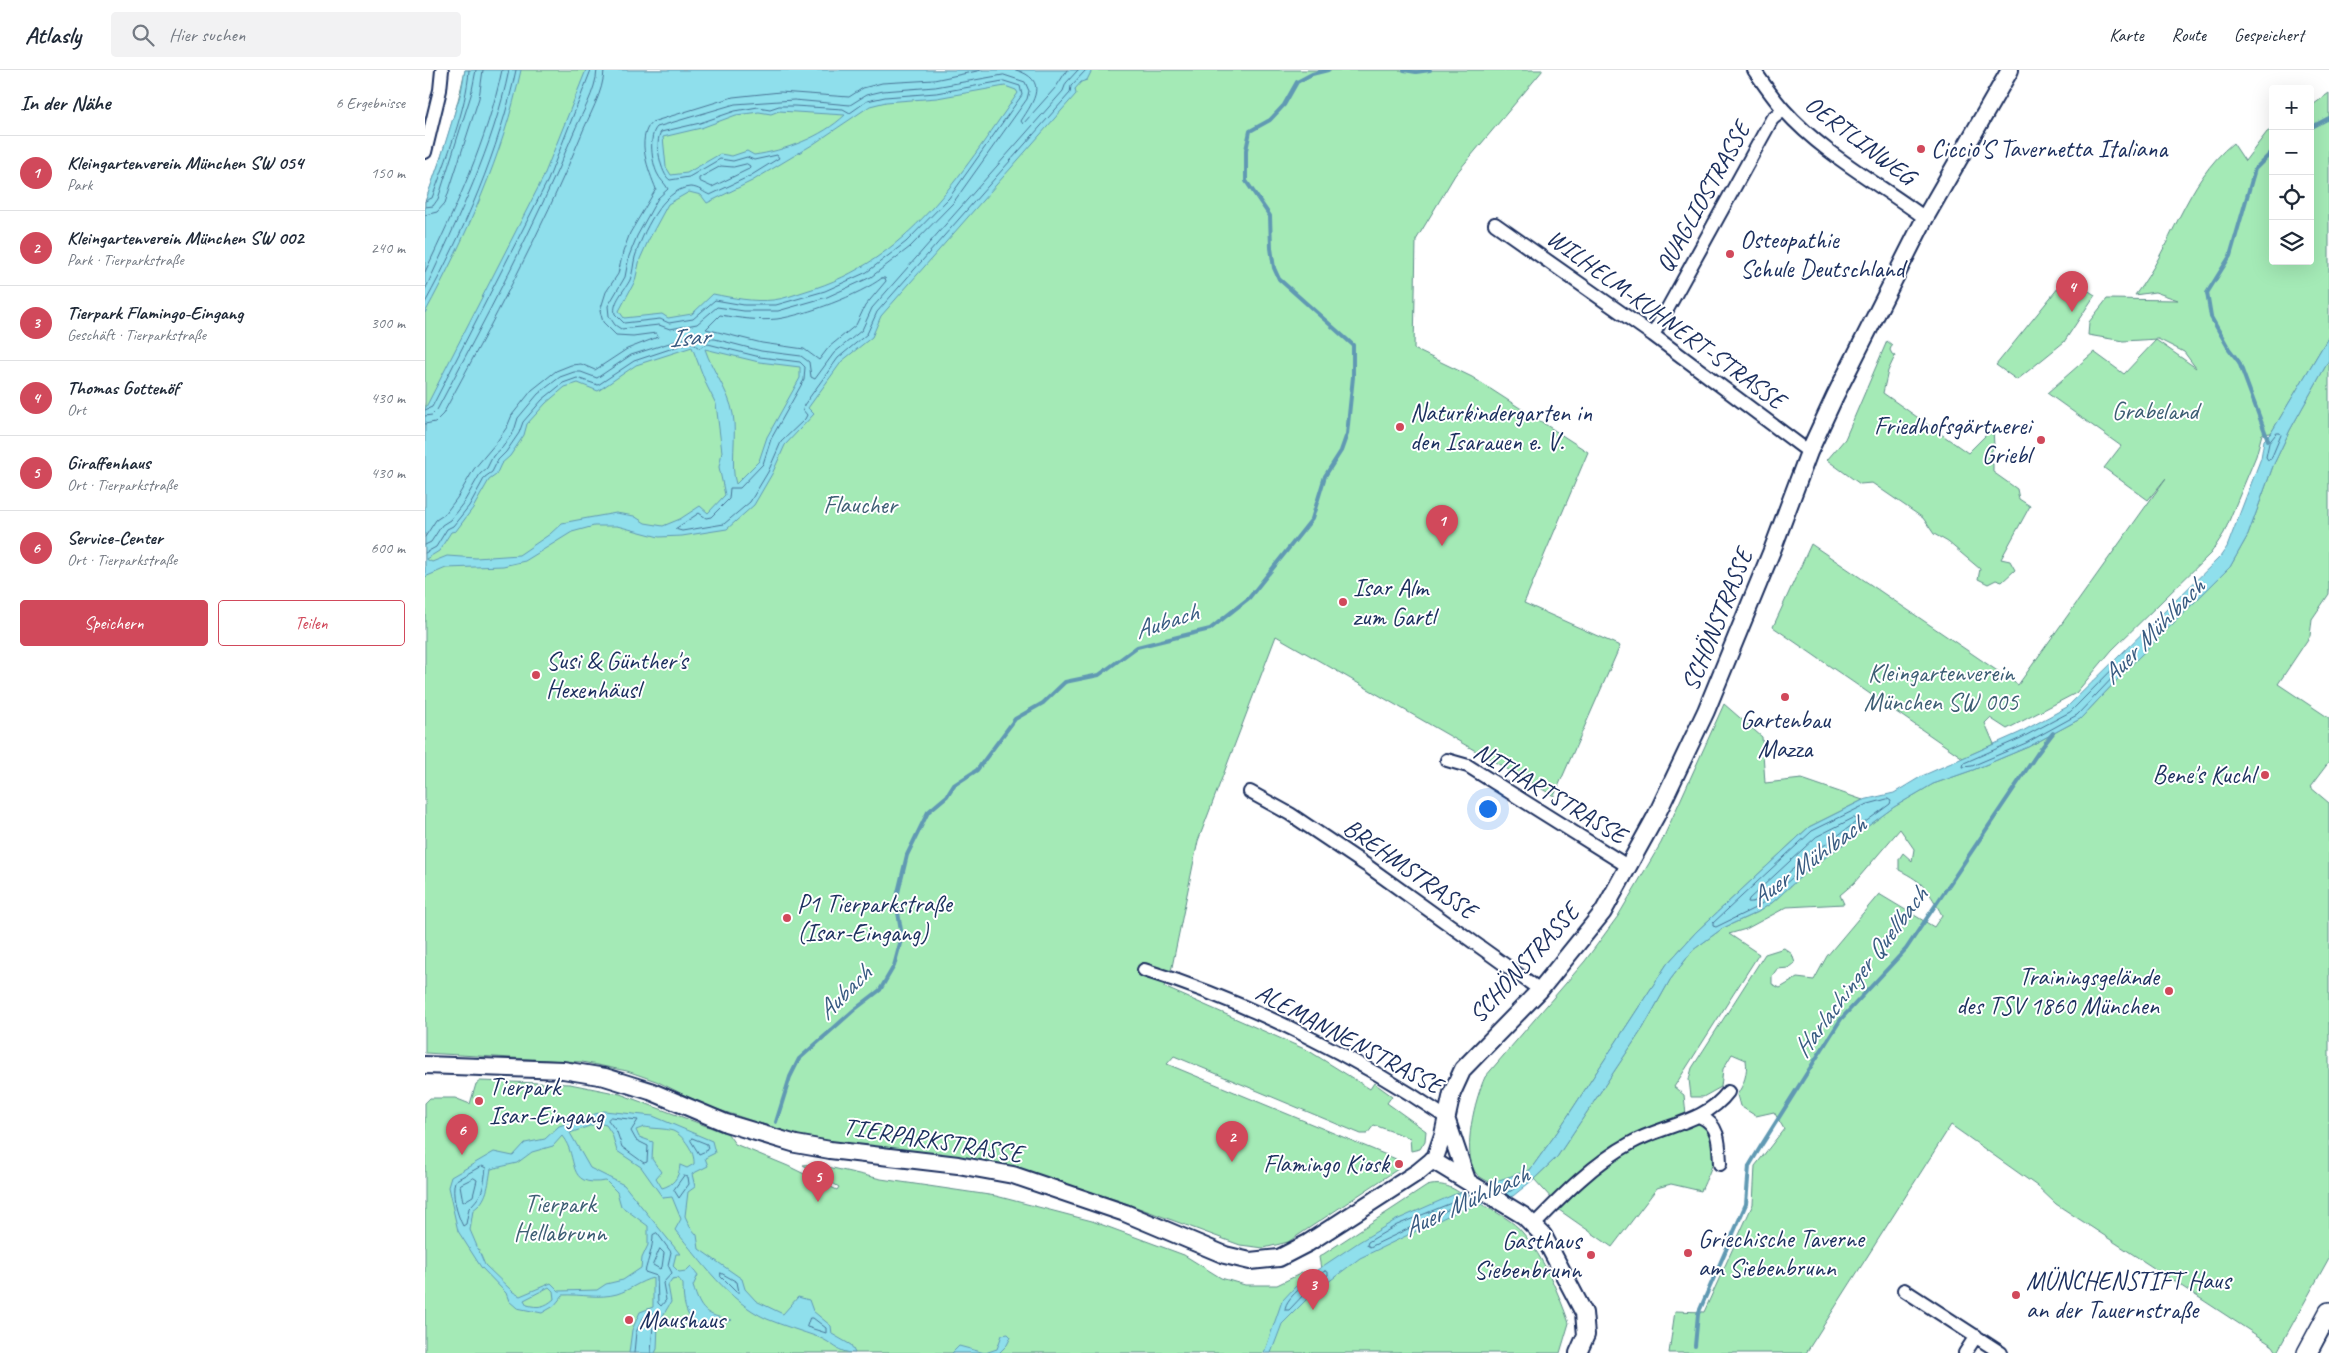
<!DOCTYPE html>
<html lang="de">
<meta charset="utf-8">
<style>
:root{--surface:#fff;--page:#f2f2f3;--text:#1f2937;--muted:#747a83;--line:#e0e1e3;--accent:#d1495b}
body{margin:0;font-family:Caveat,sans-serif;background:var(--page);color:var(--text)}
.controls{position:absolute;right:15px;top:15px;display:grid;overflow:hidden;border-radius:5px;box-shadow:0 5px 20px #0002}
.controls button{width:45px;height:45px;display:grid;place-items:center;padding:0;border:0;border-bottom:1px solid var(--line);background:var(--surface);color:var(--text);font:25px sans-serif}
.you{position:absolute;left:1062px;top:738px;width:18px;height:18px;margin:-12px;border:4px solid #fff;border-radius:50%;background:#1a73e8;box-shadow:0 0 0 8px #1a73e833}
.badge{display:grid;place-items:center;width:32px;height:32px;border-radius:50%;background:var(--accent);color:#fff;font-size:16px;font-weight:700}
.pin{position:absolute;translate:-50% -41px;filter:drop-shadow(0 1px 2px #0008)}
.pin::after{content:'';position:absolute;top:26px;width:18px;height:15px;background:inherit;clip-path:polygon(0 0,100% 0,50% 100%)}
.list{margin:0;padding:0;list-style:none}
h2{display:flex;justify-content:space-between;align-items:center;height:65px;margin:0;padding:0 20px;font-size:21px}
h2 small{font-size:16px;font-weight:400;color:var(--muted)}
.list li{display:grid;grid-template-columns:32px 1fr auto;gap:15px;align-items:center;box-sizing:border-box;height:75px;padding:0 20px;border-top:1px solid var(--line)}
.list b{display:block;font-size:19px;white-space:nowrap}
.list p{margin:0;font-size:16px;white-space:nowrap;color:var(--muted)}
.list em{font-size:16px;font-style:normal;color:var(--muted)}
.actions{display:flex;gap:10px;padding:15px 20px}
.actions a{flex:1;padding:11px 0;border:1px solid var(--accent);border-radius:5px;text-align:center;font-size:18px;color:var(--accent)}
.actions .main{background:var(--accent);color:#fff}
.icon{flex:none;width:28px;height:28px;fill:none;stroke:currentColor;stroke-width:2;stroke-linecap:round;stroke-linejoin:round}
.map{position:relative;flex:none;width:1904px;height:1283px;overflow:hidden}
header{display:flex;align-items:center;gap:30px;box-sizing:border-box;height:70px;padding:0 25px;background:var(--surface);border-bottom:1px solid var(--line)}
header strong{font-size:24px}
nav{display:flex;gap:28px;margin-inline-start:auto;font-size:18px}
.search{width:350px;height:45px;background:var(--page);display:flex;align-items:center;gap:12px;box-sizing:border-box;padding:0 18px;border-radius:5px;color:var(--muted);font-size:19px}
main{display:flex}
aside{flex:1;background:var(--surface)}
.map>svg:first-child{display:block}
</style>
<header>
<strong>Atlasly</strong>
<div class="search"><svg class="icon" aria-label="search" viewBox="0 0 24 24"><circle cx="10" cy="10" r="6"/><path d="M15 15l6 6"/></svg>Hier suchen</div>
<nav><a>Karte</a><a>Route</a><a>Gespeichert</a></nav>
</header>
<main>
<aside>
<h2>In der Nähe<small>6 Ergebnisse</small></h2>
<ul class="list">
<li><span class="badge">1</span><div><b>Kleingartenverein München SW 054</b><p>Park</p></div><em>150 m</em></li>
<li><span class="badge">2</span><div><b>Kleingartenverein München SW 002</b><p>Park · Tierparkstraße</p></div><em>240 m</em></li>
<li><span class="badge">3</span><div><b>Tierpark Flamingo-Eingang</b><p>Geschäft · Tierparkstraße</p></div><em>300 m</em></li>
<li><span class="badge">4</span><div><b>Thomas Gottenöf</b><p>Ort</p></div><em>430 m</em></li>
<li><span class="badge">5</span><div><b>Giraffenhaus</b><p>Ort · Tierparkstraße</p></div><em>430 m</em></li>
<li><span class="badge">6</span><div><b>Service-Center</b><p>Ort · Tierparkstraße</p></div><em>600 m</em></li>
</ul>
<div class="actions"><a class="main">Speichern</a><a>Teilen</a></div>
</aside>
<div class="map">
<svg width="1904" height="1283" viewBox="0 0 1904 1283">
<rect width="100%" height="100%" fill="#fff"/>
<filter id="ink" filterUnits="userSpaceOnUse"><feTurbulence type="fractalNoise" baseFrequency=".02" numOctaves="2"/><feDisplacementMap in="SourceGraphic" scale="10" xChannelSelector="R" yChannelSelector="G"/><feConvolveMatrix kernelMatrix="1 2 1 2 8 2 1 2 1" color-interpolation-filters="sRGB"/></filter>
<g filter="url(#ink)">
<path fill="#a4eab6" stroke="#608c8a" d="M40,0H1118L1030,105L991,170L989,279L1047,307L1163,382L1099,533L1195,576L1129,726L851,566L773,771L747,897L739,917L884,981L945,1019L949,1013L967,1026L962,1033L1001,1061L1000,1071L995,1079L986,1081L985,1068L949,1055L942,1064H936L749,986L742,994L971,1089L968,1096L973,1099L863,1172L839,1178L815,1175L692,1130L573,1093L421,1074L371,1065L282,1036L231,1011L202,1001L157,992L0,983V132C16,89 31,45 40,0Z
M1904,23V266L1846,363L1837,364L1831,386L1799,463L1786,483L1687,580L1651,623L1582,659L1565,648L1560,653L1569,674L1538,688L1348,557L1386,474L1593,615L1741,408L1723,430L1679,398L1696,376L1622,323L1669,282L1699,304L1731,270L1771,298L1759,282L1733,269L1698,271L1663,265L1664,252L1682,229L1753,230L1730,222L1710,225C1747,178 1760,112 1808,73L1820,91L1842,62L1848,59V191H1885V37Z
M1642,207L1670,225L1639,272L1592,310L1571,295Z
M1462,271L1467,275L1465,280L1467,284L1470,286L1463,301L1458,323L1543,383L1568,358L1569,376L1563,389L1568,394V402L1592,419L1594,429L1605,436L1576,489L1585,491L1590,500L1577,512L1571,510L1563,514L1553,509L1555,499L1523,472L1509,464L1498,448L1447,413L1435,414L1402,390L1420,369Z
M1904,290V524L1887,549L1885,566L1853,614L1904,648V692L1885,717L1904,733V1188L1852,1282L1848,1276L1631,1134L1612,1116L1526,1055L1381,1283H1244L1250,1241L1279,1242L1328,1134L1330,1096L1359,1059L1349,1042L1331,1046L1315,1036L1312,1025C1319,1014 1323,1003 1321,990L1307,984L1298,999L1296,1017L1278,1027H1266L1264,1009L1267,998L1340,884L1359,878L1367,884L1370,893L1364,898L1352,899L1347,906V914L1355,918L1372,908L1389,910L1402,886L1454,824L1509,857L1517,845C1503,820 1500,813 1474,800V789L1478,783L1487,791L1489,779L1475,759L1429,813L1415,825L1419,834L1362,837L1321,859L1304,864L1334,884L1249,1017L1259,1025L1261,1045C1197,1063 1175,1085 1128,1130L1109,1109L1132,1087L1218,958L1245,910L1268,880L1298,858L1333,842L1348,832L1383,800L1469,737L1508,714L1548,700L1603,677L1655,649L1711,590L1805,497L1823,465L1848,396L1865,360Z
M1299,634L1337,667L1340,713L1377,709L1438,730L1384,757L1271,862L1242,894L1133,1061L1105,1100L1066,1113C1061,1110 1053,1107 1050,1102C1037,1080 1050,1029 1060,1007L1160,891L1193,846L1236,773Z
M55,1011L145,1014L195,1024L303,1064L310,1074L363,1096L412,1120L414,1117L378,1095L390,1094L456,1109L571,1126L667,1151L759,1185L796,1208L820,1215H852L879,1202L885,1207L896,1199L894,1187L1002,1116C1023,1110 1036,1124 1051,1135L1056,1134C1069,1141 1089,1151 1098,1163C1119,1188 1133,1222 1144,1253L1135,1283H0V1033L5,1028H30L45,1034L51,1014Z
M1270,1054L1279,1055C1297,1081 1288,1094 1276,1121L1246,1114L1232,1118L1187,1177L1134,1140C1161,1115 1185,1088 1219,1072C1235,1065 1253,1060 1270,1054Z"/>
<path fill="#8fdfec" stroke="#6199b3" fill-rule="evenodd" d="M40,0H96C78,85 41,167 0,243V132L16,87L36,22Z
M161,0H667L662,10L656,12L650,19L651,24L456,246L447,267L417,291L383,338L389,344L360,375L347,404L329,435L302,459L257,466L234,467L192,456H169L147,462L100,491L78,496L21,498L0,507V339L118,108ZM580,16L591,20L593,23C535,105 484,191 381,221C371,224 359,229 348,230C328,232 308,228 288,224L267,244L243,248L237,244L199,248L194,241L210,211L215,189L223,171L243,134L264,122L276,125L282,133L327,111L387,75L445,36L461,32L512,28ZM354,41L420,45C397,67 359,81 329,85L322,81L307,86L295,84L262,103L246,105L241,97L238,67L276,58L311,45L334,42L346,44ZM267,277L282,316L291,334L297,382L294,397L300,425L283,443L275,436L255,449L238,456L220,453L209,446L191,443L163,448L137,453L125,464L94,485L51,488L22,486L7,492L1,489L14,481L26,462L31,461L48,438L64,410L71,405L76,394L85,386L99,365L102,354L121,333L140,317L153,313L173,321L211,295ZM280,279L334,292L375,297V308L342,367L334,391L311,414C305,397 312,365 308,344C304,321 287,301 280,279Z
M1904,266V290L1865,360L1848,396L1823,465L1805,497L1711,590L1655,649L1603,677L1548,700L1508,714L1469,737L1383,800L1348,832L1333,842L1298,858L1268,880L1245,910L1218,958L1132,1087L1109,1109L1088,1126L1035,1140L935,1188L886,1225L857,1254L846,1283H839L857,1231L870,1217L883,1206L934,1172L969,1151L1028,1125L1105,1100L1133,1061L1242,894L1271,862L1384,757L1438,730L1469,723L1497,706L1594,663L1642,637L1795,487L1802,477L1836,388L1839,370L1846,363Z
M179,1041L228,1046L287,1071L290,1083L280,1088L283,1096L267,1104L270,1117L263,1122L260,1146L265,1157L272,1165L274,1179L317,1209L320,1219L331,1231L358,1244L373,1227L384,1230L388,1241L406,1256L407,1264L426,1275L430,1283C412,1283 409,1273 393,1267C376,1261 359,1256 342,1249C303,1231 277,1192 250,1160L256,1149L247,1127L238,1128L216,1097L192,1081L187,1064L181,1055L173,1053L145,1063L165,1098L199,1115L255,1184H251L248,1196L254,1202L261,1201L266,1196L273,1205L268,1216C276,1241 280,1245 307,1250C270,1263 258,1252 258,1214L253,1208L247,1209L243,1215L246,1232L233,1254L232,1279L230,1283H204L207,1260L215,1242L228,1237V1208C215,1211 205,1220 192,1224C174,1229 156,1224 138,1225L129,1236L117,1243L92,1238L84,1231L81,1223L56,1197L33,1161L23,1117L26,1107L69,1082L88,1086L100,1073L120,1069L134,1056ZM219,1057C228,1059 240,1058 248,1061C259,1066 270,1082 269,1094L262,1098L255,1095C254,1108 248,1115 237,1118L231,1108L236,1102L227,1089L228,1072L214,1067L211,1060ZM137,1066C155,1088 139,1118 181,1111L192,1122L196,1136L223,1156V1175L217,1188L216,1198L198,1210L181,1214L172,1220L134,1221L126,1213L95,1226L88,1222L60,1195L45,1160L48,1140C63,1130 63,1115 66,1099L92,1093L107,1082L128,1076ZM124,1217L128,1221L129,1229C120,1237 113,1238 102,1235L99,1230Z
M583,1264L586,1267L582,1275L574,1283H527L534,1276L560,1283L572,1279L577,1265Z"/>
<g fill="none" stroke-linecap="round" stroke-linejoin="round">
<path stroke="#497597" stroke-width="1" d="M591,0C624,10 609,31 596,51L598,54L631,17L642,0
M579,5L600,12L604,21L602,29L528,133L485,177L446,207L402,227L353,241H319L292,237L272,254L245,259L234,255L196,259L190,255L184,246L183,236L200,207L204,186L212,166L233,128L243,119C240,113 235,110 232,103C227,92 223,66 232,57L310,34L369,30L425,35L441,25L458,21L510,17Z
M579,11L595,16L597,25L524,128L481,172L442,202L400,221L351,235H319L290,230L268,249L244,253L235,249L199,253L190,244C187,232 200,220 205,210C208,203 208,195 210,187C217,165 237,119 265,117C274,117 279,123 285,125L325,106L354,88L352,85L329,90L322,87L308,91L295,89L264,107L245,110C236,105 229,71 236,62L275,53L310,41L333,37L345,39L354,36H369L418,39L425,43L442,31L460,27L511,23Z
M322,94L325,96L324,99L287,117L274,111V108L296,96L308,97Z
M0,131L7,128C20,93 42,37 44,0
M0,137L8,136L13,129L46,25L51,0
M0,145L12,142L20,133L54,28L58,0
M0,202C31,137 62,71 77,0
M457,208H460L461,211L440,236L431,255L404,277L394,290L379,279L337,273L281,259L295,245C314,248 333,251 352,249C380,245 435,225 457,208Z
M0,220C33,148 68,78 84,0
M0,233C39,161 74,81 91,0
M0,340L7,337L123,110L166,0
M0,346L7,345L12,340C60,249 109,159 148,64C156,45 171,21 172,0
M0,354L10,352L18,344C67,253 116,163 155,68C163,47 179,22 179,0
M1852,363H1855L1856,365L1846,389L1843,390L1841,387L1844,373Z
M0,467L11,450L20,444L32,428L49,399L71,373L82,357L87,345L107,320L131,301L146,295L156,294L170,300L202,279L233,267L231,263L208,266L191,265L178,252L175,241L181,222L193,204L198,182L205,163L231,119C224,101 210,69 227,52L308,27L355,22L424,27L438,18L457,13L509,10L557,0
M0,475L6,472L17,455L25,450L39,432L55,404L62,398L68,386L77,378L89,361L93,348L113,324L135,307L149,302H156L172,308L206,285L267,266L275,269H290L336,281L376,286L384,292L386,307L390,309L409,283L437,260L447,238L638,21L641,13L653,0
M0,483L11,477L22,459L28,456L44,436L60,407L67,402L73,390L81,382L94,363L98,352L117,330L138,313L152,308L173,315L209,291L266,272L274,278L283,274L335,287L375,292L380,297L379,310L346,369L338,394L315,418H305L304,429L286,447L281,448L274,443L250,459L257,461L299,454L325,432L343,402L356,372L380,349L382,345L378,340L379,335L413,288L442,264L452,242L645,23L646,16L661,0
M1742,545H1745V549L1722,571H1719V568Z
M1689,598H1692L1693,602L1652,645L1601,673L1547,696L1538,697L1539,693L1596,668L1645,642Z
M1463,729L1466,731L1465,734L1380,796L1345,828L1330,838L1291,857L1288,856V853L1387,761L1440,735Z
M1429,748L1432,749L1431,752C1405,772 1378,789 1354,811C1347,818 1333,834 1323,832L1324,829L1391,767Z
M186,1047L213,1050L206,1061L211,1070L223,1076L222,1092L219,1093L197,1077L192,1062L183,1050Z
M267,1068L282,1074L283,1080L274,1084L266,1071Z
M57,1096L61,1098C58,1119 59,1123 44,1138L41,1154L38,1156C32,1145 26,1123 30,1111Z
M259,1106L263,1107L264,1114L254,1128L249,1120Z
M49,1108L52,1110L48,1126L38,1132L35,1115Z
M1069,1117L1097,1109V1112L1086,1121L1079,1123
M1046,1125L972,1155L943,1172L942,1175L945,1177L1033,1135L1054,1130
M232,1163L246,1182L243,1195L247,1203L238,1213L241,1230L236,1236L233,1233L232,1206L220,1202C223,1189 228,1178 228,1165Z
M235,1179L239,1183L237,1197L235,1199L228,1195Z
M900,1201L903,1202V1205L882,1221L864,1240H860C860,1226 889,1208 900,1201Z
M296,1203L312,1212L314,1222H311L296,1207Z
M385,1248H388L401,1258V1263L382,1257Z
M209,1283L211,1262L219,1247L229,1243L231,1246L228,1254L226,1283"/>
<path stroke="#6199b3" stroke-width="4" d="M979,0L991,2L1005,0
M1885,58L1904,48
M1843,370L1814,292L1804,279L1786,247L1782,223L1805,186L1830,99L1848,81
M351,1052L365,1007L374,989L429,940L455,920L469,896L477,866L471,831L482,785L503,742L522,726L529,715L552,700L590,649L618,633L640,612L674,605L712,577L785,559L824,528L887,449L900,406L916,381L922,364L928,307V275L854,209L849,198L846,178L845,146L821,111V80L825,61L845,50L859,35L872,12L887,4L903,0
M1270,1276L1273,1244L1321,1134L1324,1096L1336,1076L1416,949L1481,879L1612,684L1628,663"/>
<g stroke="#1b2f5e" stroke-width="16">
<path id="minor" d="M1329,0C1338,13 1348,28 1359,40C1398,84 1453,113 1500,148
M0,82L15,20L17,0
M1070,154L1228,265L1384,382
M1228,265L1347,49L1358,40
M1022,690L1043,696L1204,797
M825,722L865,744L941,795L1115,920
M719,900C821,931 934,988 1022,1048
M1276,1047C1295,1055 1294,1075 1295,1094
M1109,1155C1138,1125 1169,1093 1206,1073C1238,1055 1280,1053 1303,1022
M1479,1220L1576,1283
M1540,1283L1551,1266"/>
</g>
<g stroke="#1b2f5e" stroke-width="20">
<path id="tertiary" d="M0,995L138,1000L180,1007L225,1021L301,1053L371,1074L405,1080L533,1095L588,1105L700,1143L800,1185L825,1191L854,1188L883,1173L993,1102L1010,1088L1018,1065L1027,1023L1038,999L1115,920L1178,842L1231,746L1281,641L1348,478L1384,382L1410,326L1500,148L1585,0
M1022,1051L1042,1110
M1007,1090L1099,1146L1118,1165L1159,1243L1161,1265L1153,1283"/>
</g>
<g stroke="#1b2f5e" stroke-width="22">
<path id="secondary" d="M1882,1283L1904,1242"/>
</g>
<use href="#minor" stroke="#fff" stroke-width="12"/>
<use href="#tertiary" stroke="#fff" stroke-width="16"/>
<use href="#secondary" stroke="#fff" stroke-width="19"/>
<path stroke="#1b2f5e" stroke-width="1" d="M1893,1283L1904,1262"/>
</g>
</g>
<g fill="#d1495b" stroke="#fff" stroke-width="2">
<circle cx="1496" cy="79" r="5"/>
<circle cx="1305" cy="184" r="5"/>
<circle cx="975" cy="357" r="5"/>
<circle cx="1616" cy="370" r="5"/>
<circle cx="918" cy="532" r="5"/>
<circle cx="111" cy="605" r="5"/>
<circle cx="1360" cy="627" r="5"/>
<circle cx="1840" cy="705" r="5"/>
<circle cx="362" cy="848" r="5"/>
<circle cx="1744" cy="921" r="5"/>
<circle cx="54" cy="1031" r="5"/>
<circle cx="974" cy="1094" r="5"/>
<circle cx="1263" cy="1183" r="5"/>
<circle cx="1166" cy="1185" r="5"/>
<circle cx="1591" cy="1225" r="5"/>
<circle cx="204" cy="1250" r="5"/>
</g>
<g text-anchor="middle" dominant-baseline="central" stroke-width="4" stroke-linejoin="round" paint-order="stroke">
<g font-size="25" fill="#1b2f5e" stroke="#fff">
<text transform="translate(1435 70) rotate(37)">OERTLINWEG</text>
<text transform="translate(1278 127) rotate(-61)">QUAGLIOSTRASSE</text>
<text transform="translate(1241 249) rotate(36)">WILHELM-KUHNERT-STRASSE</text>
<text transform="translate(1292 550) rotate(-68)">SCHÖNSTRASSE</text>
<text transform="translate(1125 723) rotate(31)">NITHARTSTRASSE</text>
<text transform="translate(985 799) rotate(35)">BREHMSTRASSE</text>
<text transform="translate(1099 893) rotate(-48)">SCHÖNSTRASSE</text>
<text transform="translate(924 969) rotate(28)">ALEMANNENSTRASSE</text>
<text transform="translate(508 1070) rotate(9)">TIERPARKSTRASSE</text>
</g>
<g font-size="25" fill="#1b2f5e" stroke="#fff" text-anchor="start">
<text x="1506" y="79">Ciccio'S Tavernetta Italiana</text>
<text x="1315" y="170">Osteopathie<tspan x="1315" dy="29">Schule Deutschland</tspan></text>
<text x="985" y="343">Naturkindergarten in<tspan x="985" dy="29">den Isarauen e. V.</tspan></text>
<text x="1606" y="356" text-anchor="end">Friedhofsgärtnerei<tspan x="1606" dy="29">Griebl</tspan></text>
<text x="928" y="518">Isar Alm<tspan x="928" dy="29">zum Gartl</tspan></text>
<text x="121" y="591">Susi &amp; Günther's<tspan x="121" dy="29">Hexenhäusl</tspan></text>
<text x="1360" y="650" text-anchor="middle">Gartenbau<tspan x="1360" dy="29">Mazza</tspan></text>
<text x="1830" y="705" text-anchor="end">Bene's Kuchl</text>
<text x="372" y="834">P1 Tierparkstraße<tspan x="372" dy="29">(Isar-Eingang)</tspan></text>
<text x="1734" y="907" text-anchor="end">Trainingsgelände<tspan x="1734" dy="29">des TSV 1860 München</tspan></text>
<text x="64" y="1017">Tierpark<tspan x="64" dy="29">Isar-Eingang</tspan></text>
<text x="964" y="1094" text-anchor="end">Flamingo Kiosk</text>
<text x="1273" y="1169">Griechische Taverne<tspan x="1273" dy="29">am Siebenbrunn</tspan></text>
<text x="1156" y="1171" text-anchor="end">Gasthaus<tspan x="1156" dy="29">Siebenbrunn</tspan></text>
<text x="1601" y="1211">MÜNCHENSTIFT Haus<tspan x="1601" dy="29">an der Tauernstraße</tspan></text>
<text x="214" y="1250">Maushaus</text>
</g>
<g font-size="25" fill="#3d5e74" stroke="#fff">
<text x="1730" y="341">Grabeland</text>
<text x="435" y="435">Flaucher</text>
<text x="1516" y="603">Kleingartenverein<tspan x="1516" dy="29">München SW 005</tspan></text>
<text x="135" y="1134">Tierpark<tspan x="135" dy="29">Hellabrunn</tspan></text>
</g>
<g font-size="26" font-style="italic" fill="#385b82" stroke="#fff">
<text transform="translate(264 267) rotate(-4)">Isar</text>
<text transform="translate(741 551) rotate(-18)">Aubach</text>
<text transform="translate(1728 561) rotate(-46)">Auer Mühlbach</text>
<text transform="translate(1383 791) rotate(-36)">Auer Mühlbach</text>
<text transform="translate(1435 902) rotate(-53)">Harlachinger Quellbach</text>
<text transform="translate(419 922) rotate(-45)">Aubach</text>
<text transform="translate(1041 1131) rotate(-25)">Auer Mühlbach</text>
</g>
</g>
</svg>
<div class="controls">
<button>+</button>
<button>−</button>
<button><svg class="icon" aria-label="locate" viewBox="0 0 24 24"><circle cx="12" cy="12" r="6"/><path d="M12 2v4M12 18v4M2 12h4M18 12h4"/></svg></button>
<button><svg class="icon" aria-label="layers" viewBox="0 0 24 24"><path d="M12 4l9 5-9 5-9-5zM3 14l9 5 9-5"/></svg></button>
</div>
<div class="you"></div>
<div class="pin badge" style="left:1017px;top:476px">1</div>
<div class="pin badge" style="left:807px;top:1092px">2</div>
<div class="pin badge" style="left:888px;top:1240px">3</div>
<div class="pin badge" style="left:1647px;top:242px">4</div>
<div class="pin badge" style="left:393px;top:1132px">5</div>
<div class="pin badge" style="left:37px;top:1085px">6</div>
</div>
</main>
